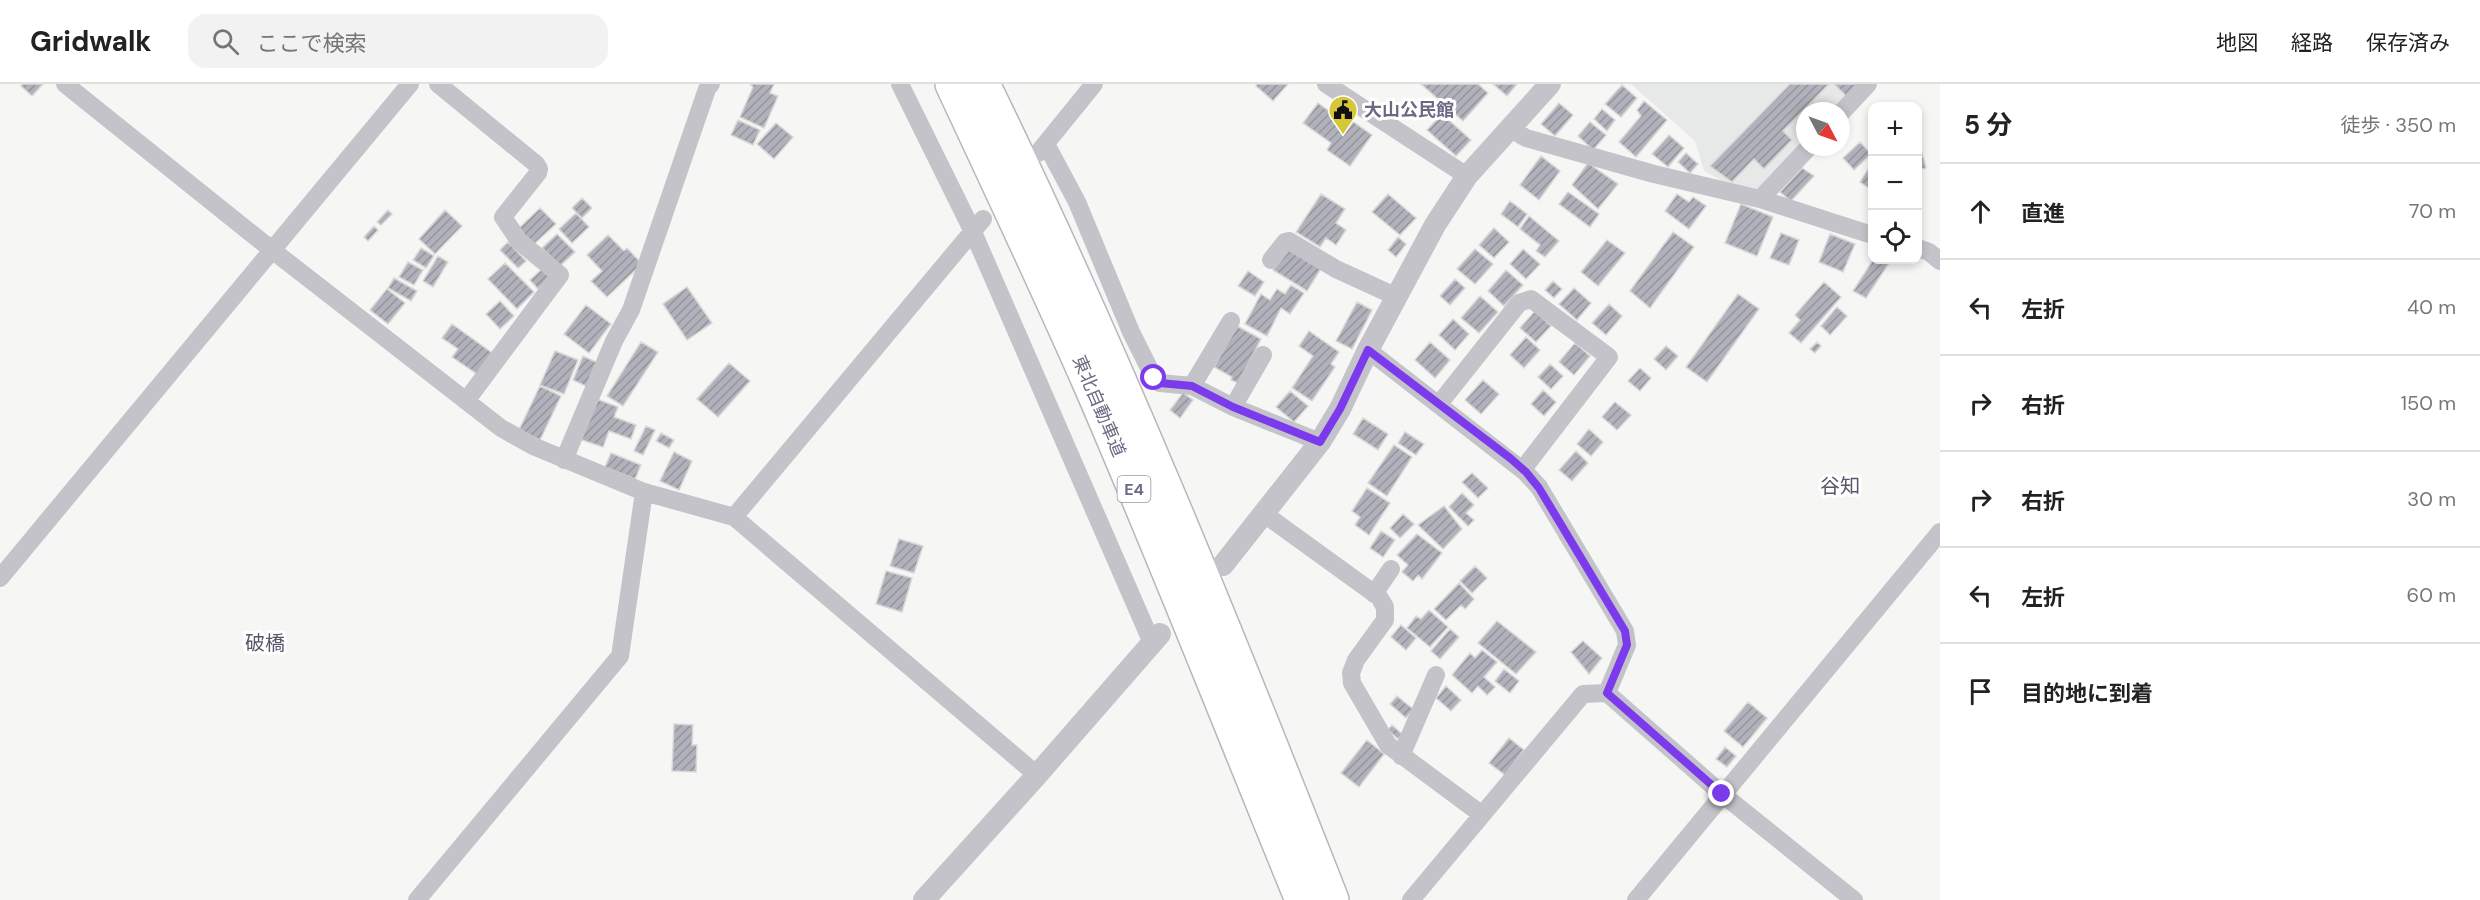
<!DOCTYPE html>
<html lang="ja">
<meta charset="utf-8">
<style>
:root{--surface:#fff;--page:#f2f2f2;--text:#222;--muted:#767676;--line:#e0e0e0}
body{margin:0;font-family:"DM Sans","Noto Sans JP",sans-serif;background:var(--page);color:var(--text)}
.controls{position:absolute;right:18px;top:18px;display:grid;overflow:hidden;border-radius:12px;box-shadow:0 3px 9px #0003}
.controls button{width:54px;height:54px;display:grid;place-items:center;padding:0;border:0;border-bottom:2px solid var(--line);background:var(--surface);color:var(--text);font:30px sans-serif}
.compass{position:absolute;left:1796px;top:18px;width:54px;height:54px;border-radius:50%;background:var(--surface);box-shadow:0 3px 9px #0003;rotate:131deg}
.stop{position:absolute;width:18px;height:18px;margin:-14px;border:4px solid #7c3aed;border-radius:50%;background:#fff}
.stop.end{background:#7c3aed;border-color:#fff;box-shadow:0 2px 6px #0008}
.list{margin:0;padding:0;list-style:none}
h2{display:flex;justify-content:space-between;align-items:center;height:78px;margin:0;padding:0 24px;font-size:26px}
h2 small{font-size:20px;font-weight:400;color:var(--muted)}
.list li{display:grid;grid-template-columns:39px 1fr auto;gap:18px;align-items:center;box-sizing:border-box;height:96px;padding:0 24px;border-top:2px solid var(--line)}
.list b{display:block;font-size:22px;white-space:nowrap}
.list em{font-size:20px;font-style:normal;color:var(--muted)}
.icon{flex:none;width:33px;height:33px;fill:none;stroke:currentColor;stroke-width:2;stroke-linecap:round;stroke-linejoin:round}
.map{position:relative;flex:none;width:1940px;height:816px;overflow:hidden}
header{display:flex;align-items:center;gap:36px;box-sizing:border-box;height:84px;padding:0 30px;background:var(--surface);border-bottom:2px solid var(--line)}
header strong{font-size:28px}
nav{display:flex;gap:33px;margin-inline-start:auto;font-size:21px}
.search{width:420px;height:54px;background:var(--page);display:flex;align-items:center;gap:15px;box-sizing:border-box;padding:0 21px;border-radius:18px;color:var(--muted);font-size:22px}
main{display:flex}
aside{flex:1;background:var(--surface)}
.map>svg:first-child{display:block}
</style>
<header>
<strong>Gridwalk</strong>
<div class="search"><svg class="icon" aria-label="search" viewBox="0 0 24 24"><circle cx="10" cy="10" r="6"/><path d="M15 15l6 6"/></svg>ここで検索</div>
<nav><a>地図</a><a>経路</a><a>保存済み</a></nav>
</header>
<main>
<div class="map">
<svg width="1940" height="816" viewBox="0 0 1940 816">
<defs>
<pattern id="building-hatch" width="6" height="6" patternUnits="userSpaceOnUse" patternTransform="scale(1.5)"><rect width="6" height="6" fill="#b1b1bb"/><path d="M-1 1l2-2M0 6l6-6M5 7l2-2" fill="none" stroke="#94949d"/></pattern>
</defs>
<rect width="100%" height="100%" fill="#f6f7f5"/>
<path fill="#e7e8e8" d="M1631,0H1860L1834,27H1805V58L1758,107L1735,104L1704,87L1695,57Z"/>
<path fill="url(#building-hatch)" stroke="#d8d9d7" stroke-width="1.5" d="M22,0H43L32,12L21,2Z
M750,0H774L770,9L778,12L764,44L740,33L753,3Z
M1257,0H1288L1273,17L1256,2Z
M1421,0H1478L1488,9L1463,37Z
M1493,0H1517L1507,12Z
M1790,0H1829L1783,47L1792,56L1764,85L1754,75L1732,98L1710,82Z
M1834,0H1858L1846,12Z
M1622,1L1637,14L1621,33L1605,20Z
M1644,17L1667,36L1636,73L1619,58L1641,32L1637,26Z
M1318,19L1329,27L1332,23L1372,51L1350,82L1327,66L1331,59L1303,39Z
M1559,19L1573,31L1555,52L1541,40Z
M1602,25L1615,36L1607,47L1594,35Z
M1442,30L1471,56L1456,72L1427,46Z
M738,36L760,46L753,61L731,51Z
M1590,38L1606,51L1593,66L1578,52Z
M776,39L793,53L774,75L757,60Z
M1669,51L1684,64L1668,83L1652,70Z
M1860,58L1871,70L1854,86L1843,74Z
M1920,62L1926,84L1918,86V63Z
M1686,69L1698,80L1690,89L1678,78Z
M1541,72L1560,87L1539,116L1520,101Z
M1588,79L1618,100L1598,125L1572,101Z
M1872,79V106L1860,98Z
M1802,84L1814,92L1791,117L1780,108Z
M1568,108L1599,130L1590,143L1559,120Z
M1321,110L1345,125L1336,139L1346,146L1336,161L1326,154L1320,163L1296,148Z
M1388,110L1416,134L1400,151L1372,128Z
M1677,110L1689,118L1693,113L1706,122L1689,145L1665,127Z
M582,114L592,124L582,134L572,124Z
M1510,117L1527,130L1518,143L1501,130Z
M1741,120L1773,133L1757,172L1725,159Z
M540,124L556,140L533,161L518,145Z
M388,126L392,130L381,141L377,138Z
M445,126L462,142L435,170L419,155Z
M576,129L589,143L572,159L559,145Z
M1529,132L1559,157L1545,173L1536,167L1540,161L1520,145Z
M374,142L378,146L368,157L364,153Z
M1494,144L1509,158L1494,174L1479,161Z
M1673,148L1694,163L1650,224L1630,207Z
M1781,149L1799,156L1789,181L1770,174Z
M557,150L575,168L560,182L542,164Z
M1830,150L1855,160L1843,188L1819,178Z
M608,151L624,167L627,164L642,180L607,213L591,197L602,187L587,171Z
M1398,153L1406,160L1396,173L1388,166Z
M1607,156L1625,169L1598,202L1581,188Z
M508,158L526,177L518,184L500,166Z
M1288,162L1322,183L1307,207L1273,186Z
M421,164L434,172L426,184L413,176Z
M1475,165L1493,180L1475,200L1457,185Z
M1523,165L1540,180L1526,195L1510,180Z
M438,172L448,178L433,203L423,197Z
M1873,176H1891L1866,214L1853,207Z
M408,178L423,186L414,201L399,193Z
M505,179L534,208L517,225L488,195Z
M543,184L551,192L538,205L530,196Z
M1506,186L1523,201L1504,222L1488,207Z
M1248,187L1264,198L1255,212L1238,202Z
M394,194L417,207L411,217L388,204Z
M1455,195L1465,204L1450,221L1440,212Z
M1553,197L1562,205L1554,214L1545,206Z
M1824,198L1841,213L1801,259L1789,249L1800,236L1795,231Z
M1291,201L1304,209L1290,230L1281,224L1267,252L1245,240L1261,210L1270,216L1277,205L1285,210Z
M687,203L712,239L687,256L663,220Z
M1574,204L1591,219L1577,236L1559,220Z
M387,205L405,219L388,240L370,226Z
M1738,210L1759,225L1707,298L1686,283Z
M1480,212L1498,228L1479,249L1461,234Z
M500,217L514,232L500,245L486,230Z
M1357,218L1372,226L1352,265L1336,257Z
M1609,220L1622,232L1606,251L1592,239Z
M586,221L611,240L589,269L564,250Z
M1837,223L1847,232L1830,251L1821,242Z
M1535,227L1551,242L1536,258L1520,244Z
M1453,235L1469,250L1455,266L1439,251Z
M452,240L495,271L480,292L452,273L458,265L442,254Z
M1237,242L1261,255L1238,299L1231,296L1232,293L1214,283Z
M1309,247L1339,268L1331,280L1335,283L1312,317L1292,304L1313,272L1299,262Z
M1526,253L1540,266L1524,284L1510,271Z
M641,258L658,268L623,322L607,312Z
M1430,258L1450,276L1435,294L1415,276Z
M1817,258L1821,262L1815,269L1810,265Z
M1575,259L1590,272L1574,291L1559,278Z
M1666,262L1678,272L1666,286L1654,275Z
M555,267L578,276L564,310L540,301Z
M583,272L598,279L588,303L573,296Z
M729,279L750,297L718,333L697,315Z
M1550,280L1563,292L1551,305L1538,293Z
M1640,284L1651,294L1640,307L1628,297Z
M1483,296L1499,310L1481,330L1465,316Z
M540,302L561,312L540,356L519,346Z
M1543,306L1556,318L1544,332L1531,320Z
M1290,307L1308,322L1294,338L1276,323Z
M1183,309L1193,316L1180,334L1170,326Z
M594,314L618,323L614,333L636,341L631,355L609,347L603,363L579,355Z
M1615,318L1631,331L1617,346L1602,333Z
M1363,334L1388,350L1378,366L1353,350Z
M646,342L655,346L643,371L634,367Z
M1589,345L1603,358L1591,372L1577,360Z
M1405,348L1424,360L1416,371L1398,359Z
M661,349L674,356L669,364L656,357Z
M1394,361L1412,373L1387,412L1368,399Z
M1576,367L1588,379L1572,397L1559,386Z
M674,368L692,377L679,406L660,397Z
M611,369L641,381L635,395L605,383Z
M1472,389L1488,404L1478,414L1462,398Z
M1367,404L1390,419L1369,451L1355,441L1360,433L1352,427Z
M1462,409L1474,421L1466,429L1474,436L1468,442L1449,423Z
M1444,422L1462,445L1443,465L1418,441Z
M1403,430L1414,440L1400,454L1390,444Z
M1381,447L1395,456L1383,473L1370,464Z
M1417,450L1442,469L1422,495L1418,491L1413,497L1402,488L1408,481L1397,471Z
M899,455L923,462L914,489L890,482Z
M1475,482L1487,494L1472,509L1460,497Z
M886,487L912,494L902,528L876,520Z
M1459,499L1474,515L1465,525L1461,521L1446,536L1434,525Z
M1429,526L1448,543L1430,563L1407,544L1416,532L1421,535Z
M1497,537L1536,568L1516,590L1478,559Z
M1401,541L1416,554L1406,566L1391,553Z
M1450,545L1459,553L1440,575L1431,567Z
M1583,557L1602,574L1589,590L1571,568Z
M1482,566L1497,578L1484,593L1495,603L1487,611L1478,602L1472,609L1452,591L1470,569L1475,574Z
M1504,585L1519,597L1510,609L1495,597Z
M1446,602L1461,616L1451,627L1436,614Z
M1397,612L1413,625L1406,634L1390,620Z
M1748,618L1767,634L1743,663L1724,647Z
M674,640L693,641L692,661H697L696,688L672,687Z
M1392,641L1402,650L1398,655L1388,646Z
M1509,654L1524,666L1505,691L1489,679Z
M1367,656L1384,670L1359,703L1341,689Z
M1725,663L1736,672L1727,683L1716,675Z"/>
<g fill="none" stroke-linecap="round" stroke-linejoin="round">
<g stroke="#b7b6bc" stroke-width="36">
<path id="motorway" d="M952,0C999,101 1047,202 1092,305C1165,474 1232,645 1302,816
M983,0C1113,266 1224,541 1332,816"/>
</g>
<path stroke="#c4c3ca" stroke-width="18" d="M65,0L272,166L501,344L533,362L644,408L734,433L1037,691
M438,0L536,80L539,85L538,89L503,133L519,157L560,191L466,317
M900,0L973,148L1152,559
M1326,0L1467,92
M1841,29L1868,0
M1511,45L1526,54L1654,90L1760,115L1872,151
M1046,60L1077,118L1131,248L1154,294L1160,299L1192,302L1233,323L1320,358
M1038,69L1094,0
M1760,115L1809,63
M1918,164L1929,168L1940,177
M1271,176L1285,158L1289,157L1336,185L1397,213
M1368,266L1525,388L1539,403L1625,547L1627,561L1607,609L1722,710L1854,816
M1192,302L1231,237
M1439,320L1519,219L1531,215L1609,273L1523,385
M1233,323L1263,271
M564,376L614,257L631,226L707,5L711,0
M1263,429L1379,513L1385,523V536L1356,576L1351,589L1352,599L1388,661L1481,730
M734,433L983,135
M0,494L410,0
M1374,510L1391,485
M1401,672L1436,591
M417,816L620,572L644,408
M1411,816L1583,610L1607,609
M1636,816L1940,448"/>
<path stroke="#c4c3ca" stroke-width="22" d="M1223,481L1320,358L1340,325L1368,266L1435,141L1467,92L1550,0
M924,816L1037,691L1160,550"/>
<use href="#motorway" stroke="#fff" stroke-width="33"/>
</g>
<g fill="none" stroke-linecap="round" stroke-linejoin="round">
<path stroke="#7c3aed" stroke-width="8" d="M1154,294L1160,299L1192,302L1233,323L1320,358L1340,325L1368,266L1510,374L1526,388L1539,404L1625,547L1627,561L1607,609L1722,710"/>
</g>
<defs>
<g id="civic-pin" transform="scale(1.5)"><path d="M0 17L-7.5 6A9.5 9.5 0 1 1 7.5 6Z" fill="#d5c738" stroke="#fff"/><path d="M-.6-6.5H3V-4.5H.6V-3L4-1V1h2V6H-6V1h2V-1L-.6-3ZM-1.2 2.5V6h2.4V2.5Z" fill="#111"/></g>
</defs>
<g fill-rule="evenodd">
<use href="#civic-pin" x="1343" y="26"/>
</g>
<g text-anchor="middle" dominant-baseline="central" stroke-width="6" stroke-linejoin="round" paint-order="stroke">
<rect fill="#fff" stroke="#9896a8" stroke-width="1.5" x="1117.5" y="392" width="33" height="26" rx="4.5"/>
<g font-size="16" font-weight="bold" fill="#6c6983">
<text x="1134" y="405">E4</text>
</g>
<g font-size="18" font-weight="bold" fill="#6c6983" stroke="#fff" text-anchor="start">
<text x="1364" y="26">大山公民館</text>
</g>
<g font-size="18" fill="#6c6983" stroke="#fff">
<text transform="translate(1099 322) rotate(67)">東北自動車道</text>
</g>
<g font-size="20" fill="#595669" stroke="#fff">
<text x="1840" y="402">谷知</text>
<text x="265" y="559">破橋</text>
</g>
</g>
</svg>
<div class="controls">
<button>+</button>
<button>−</button>
<button><svg class="icon" aria-label="locate" viewBox="0 0 24 24"><circle cx="12" cy="12" r="6"/><path d="M12 2v4M12 18v4M2 12h4M18 12h4"/></svg></button>
</div>
<svg class="compass" viewBox="-18 -18 36 36"><path d="M0-13l5 13h-10z" fill="#e53935"/><path d="M0 13l5-13h-10z" fill="#767676"/></svg>
<div class="stop" style="left:1154px;top:294px"></div>
<div class="stop end" style="left:1722px;top:710px"></div>
</div>
<aside>
<h2>5 分<small>徒歩 · 350 m</small></h2>
<ul class="list">
<li><svg class="icon" aria-label="ahead" viewBox="0 0 24 24"><path d="M12 20V5M6 11l6-6 6 6"/></svg><div><b>直進</b></div><em>70 m</em></li>
<li><svg class="icon" aria-label="left" viewBox="0 0 24 24"><path d="M17 20v-9H6M10 6l-5 5 5 5"/></svg><div><b>左折</b></div><em>40 m</em></li>
<li><svg class="icon" aria-label="right" viewBox="0 0 24 24"><path d="M7 20v-9h11M14 6l5 5-5 5"/></svg><div><b>右折</b></div><em>150 m</em></li>
<li><svg class="icon" aria-label="right" viewBox="0 0 24 24"><path d="M7 20v-9h11M14 6l5 5-5 5"/></svg><div><b>右折</b></div><em>30 m</em></li>
<li><svg class="icon" aria-label="left" viewBox="0 0 24 24"><path d="M17 20v-9H6M10 6l-5 5 5 5"/></svg><div><b>左折</b></div><em>60 m</em></li>
<li><svg class="icon" aria-label="arrive" viewBox="0 0 24 24"><path d="M6 21V4h12l-3 4 3 4H6"/></svg><div><b>目的地に到着</b></div></li>
</ul>
</aside>
</main>
